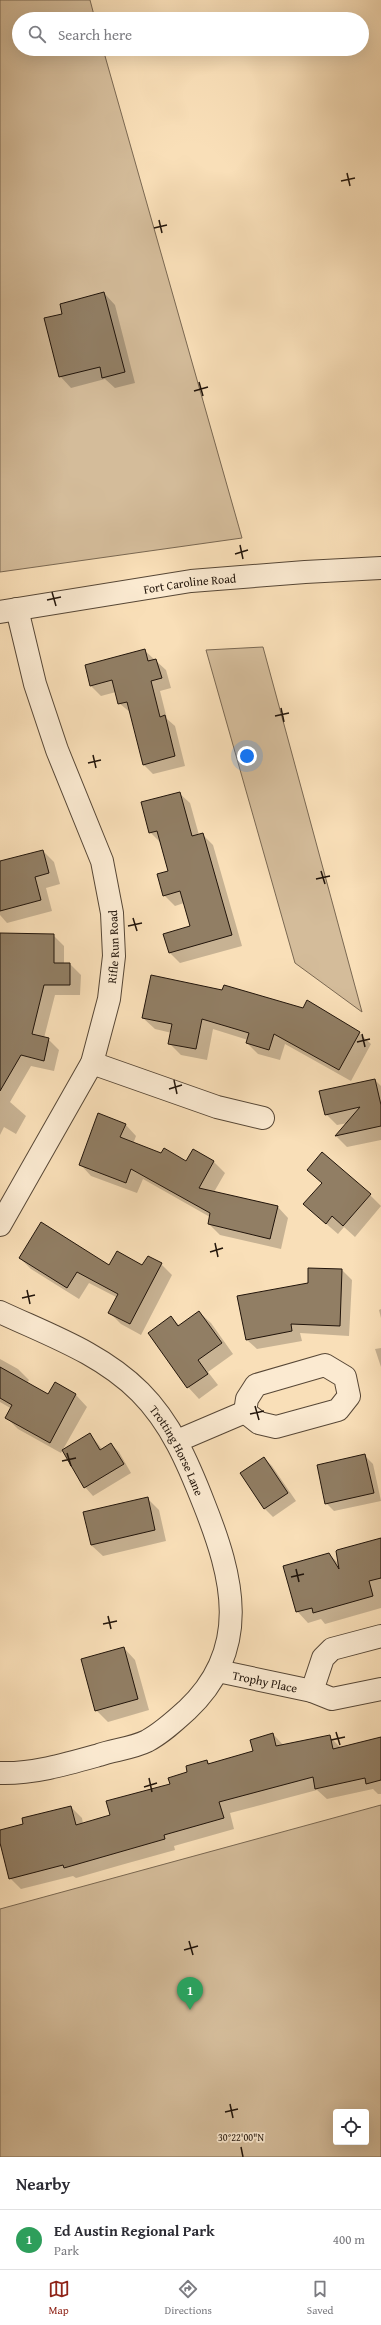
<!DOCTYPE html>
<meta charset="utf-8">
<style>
:root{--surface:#fff;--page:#f2f2f3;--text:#2b2b33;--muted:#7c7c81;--line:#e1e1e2;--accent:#8f2418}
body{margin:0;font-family:"Gentium Book Plus",serif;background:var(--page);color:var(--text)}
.controls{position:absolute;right:12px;bottom:12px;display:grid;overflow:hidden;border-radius:4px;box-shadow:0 4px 16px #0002}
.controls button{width:36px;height:36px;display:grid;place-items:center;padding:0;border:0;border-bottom:1px solid var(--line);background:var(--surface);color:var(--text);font:20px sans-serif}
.you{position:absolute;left:247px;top:756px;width:14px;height:14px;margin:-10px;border:3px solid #fff;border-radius:50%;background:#1a73e8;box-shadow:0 0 0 6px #1a73e833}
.badge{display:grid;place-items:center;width:26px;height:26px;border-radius:50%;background:var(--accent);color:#fff;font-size:13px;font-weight:700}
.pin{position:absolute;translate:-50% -33px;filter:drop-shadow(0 1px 2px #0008)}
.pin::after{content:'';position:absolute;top:21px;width:14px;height:12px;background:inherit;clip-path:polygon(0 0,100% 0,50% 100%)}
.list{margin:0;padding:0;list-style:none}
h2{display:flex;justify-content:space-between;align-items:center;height:52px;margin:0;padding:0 16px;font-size:17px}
h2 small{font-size:13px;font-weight:400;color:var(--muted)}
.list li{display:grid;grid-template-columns:26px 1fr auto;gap:12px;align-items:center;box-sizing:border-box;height:60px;padding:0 16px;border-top:1px solid var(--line)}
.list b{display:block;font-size:15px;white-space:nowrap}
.list p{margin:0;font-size:13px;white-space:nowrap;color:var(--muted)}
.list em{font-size:13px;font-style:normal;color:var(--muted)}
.icon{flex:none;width:22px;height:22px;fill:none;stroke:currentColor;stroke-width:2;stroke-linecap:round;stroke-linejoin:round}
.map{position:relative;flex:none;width:381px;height:2157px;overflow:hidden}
.search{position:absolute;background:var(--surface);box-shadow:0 4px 16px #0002;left:12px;right:12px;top:12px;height:44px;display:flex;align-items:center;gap:10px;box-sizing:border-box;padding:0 14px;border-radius:22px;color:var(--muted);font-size:15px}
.sheet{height:112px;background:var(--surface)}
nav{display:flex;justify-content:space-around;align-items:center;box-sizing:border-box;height:56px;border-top:1px solid var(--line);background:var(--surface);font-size:11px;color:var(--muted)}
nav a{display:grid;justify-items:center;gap:2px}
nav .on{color:var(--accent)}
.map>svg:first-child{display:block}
</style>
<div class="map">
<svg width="381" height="2157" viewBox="0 0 381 2157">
<rect width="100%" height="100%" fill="#f9dfb8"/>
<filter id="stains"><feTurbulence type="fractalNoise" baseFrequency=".005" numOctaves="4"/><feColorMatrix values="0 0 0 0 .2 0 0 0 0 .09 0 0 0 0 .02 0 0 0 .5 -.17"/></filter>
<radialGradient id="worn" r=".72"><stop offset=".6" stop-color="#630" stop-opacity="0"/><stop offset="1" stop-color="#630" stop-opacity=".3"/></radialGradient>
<path fill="#d4bc9a" stroke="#7a6852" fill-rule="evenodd" d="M0,0H90L95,19H19V49H103L242,538L0,572Z
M263,647L362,1012L295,963L206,650Z
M381,1805V2157H0V1909ZM336,2112H366V2142H336Z"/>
<path fill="#0003" d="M104,293L115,305L135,383L115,388L105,379L71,388L60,376L63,314Z
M144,650L166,670L171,688L160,691L167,719L175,726L185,766L153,774L143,764L131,713L119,703L116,692L101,696L91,686L86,666Z
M179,793L190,803L199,835L202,834L213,845L242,946L180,963L170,953L191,927L184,903L175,906L164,895L169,871L161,843L150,832Z
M43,851L54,862L60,884L46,888L52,911L7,923L0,915V862Z
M53,935L64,946V964H70L81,975L80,995H55L44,1038L48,1039L59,1050L54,1071L31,1066L10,1102L26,1116L16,1134L4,1127L0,1135V999Z
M152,976L359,1033L371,1044L351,1081L285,1044L280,1060L258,1054L247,1043L248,1040L213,1029L207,1060L181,1055L169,1043L172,1033L155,1029L143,1018Z
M375,1080L381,1086V1140L347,1147L336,1136L348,1123L337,1125L326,1114Z
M125,1124L136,1136L133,1144L187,1162L193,1151L214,1162L225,1173L214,1192L277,1206L288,1218L281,1249L220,1235L209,1224L210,1217L143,1179L137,1193L91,1176L80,1164Z
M308,1170L370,1195L381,1206L355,1237L344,1227L338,1234L316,1215L322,1183Z
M20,1258L110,1266L161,1264L172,1275L141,1335L121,1324L110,1313L118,1298L89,1283L79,1299L31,1269Z
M342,1270L352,1280L349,1336L300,1333L302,1341L257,1349L247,1340L309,1284Z
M381,1309V1318L379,1310Z
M199,1312L211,1323L233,1354L208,1372L218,1385L199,1399L188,1387L149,1333L171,1317L180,1326Z
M381,1348V1367L375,1349Z
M0,1359L18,1369L29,1380L27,1383L48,1395L55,1384L76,1395L87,1407L61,1453L18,1429L7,1418L12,1409L0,1402Z
M90,1434L102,1449L111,1444L119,1452L131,1473L93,1496L85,1487L63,1451Z
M365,1456L373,1464L381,1501L334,1511L326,1503Z
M264,1458L272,1466L296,1501L273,1517L265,1509L242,1473Z
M147,1498L159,1510L166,1541L103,1556L91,1545Z
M381,1539V1608L325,1624L321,1619L308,1623L297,1611L329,1554L340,1565Z
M124,1648L135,1660L149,1710L108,1722L96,1710Z
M273,1734L284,1746L329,1736L341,1748L381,1738V1794H378L373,1789L327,1799L317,1790L230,1813L234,1829L174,1846L175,1850L121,1865L76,1878L73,1876L21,1889L10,1878L0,1839V1831L24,1825L71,1807L82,1818L83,1824L111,1816L171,1785L207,1761L210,1764L254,1752Z"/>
<path fill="#917e64" stroke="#21140a" d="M104,292L125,372L102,378L100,367L59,377L44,318L62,314L60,304Z
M145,649L148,661L156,659L162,678L151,681L160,717L165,715L175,756L143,765L127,702L118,704L112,680L90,686L85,665Z
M180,792L192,836L203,833L232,935L169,953L163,934L190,926L180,891L163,896L157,874L168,871L157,831L149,833L141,802Z
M43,850L49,873L35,877L41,900L0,911V861Z
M0,933L54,934V963H70V985H44L32,1034L49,1038L44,1061L21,1055L0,1091Z
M151,975L222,990L224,985L303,1008L307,1000L360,1032L339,1070L274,1034L269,1050L246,1043L249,1033L202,1019L196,1049L168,1044L172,1024L142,1018Z
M375,1079L381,1105V1126L335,1136L360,1107L325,1115L319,1091Z
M98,1113L126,1124L120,1137L161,1153L164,1148L186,1161L193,1149L214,1161L199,1188L278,1206L270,1239L208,1224L210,1213L131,1169L126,1183L79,1165Z
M322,1152L371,1194L343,1226L332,1216L326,1224L303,1204L322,1183L307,1170Z
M41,1222L109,1265L117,1251L142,1265L148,1256L162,1263L130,1324L108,1313L118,1294L77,1272L67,1288L19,1258Z
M308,1268L342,1269L340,1326L291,1324L292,1331L246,1340L237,1296L308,1283Z
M199,1311L222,1343L198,1360L208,1374L187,1388L148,1333L171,1316L178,1326Z
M0,1367L48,1394L55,1382L76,1394L50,1443L5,1418L12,1405L0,1398Z
M90,1433L100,1450L111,1443L124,1464L84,1488L62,1450Z
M365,1454L374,1493L325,1504L317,1465Z
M264,1457L288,1493L264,1509L240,1473Z
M148,1497L155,1530L91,1545L83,1512Z
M381,1538V1578L369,1581L373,1596L313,1613L312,1608L296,1612L283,1566L329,1553L339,1569L336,1551L337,1550Z
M124,1647L138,1699L95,1711L81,1659Z
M273,1733L276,1746L330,1735L333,1749L381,1737V1780L366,1784L365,1778L315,1789L313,1777L219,1802L224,1818L164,1835L165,1839L64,1868L63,1865L9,1879L0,1843V1830L23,1824L22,1818L71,1806L76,1825L110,1815L106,1801L170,1784L168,1778L187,1772L186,1766L207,1760L208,1764L253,1751L250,1740Z"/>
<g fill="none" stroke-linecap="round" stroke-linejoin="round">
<g stroke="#574736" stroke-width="24">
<g id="minor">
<path id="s1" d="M0,612L191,581L305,572L381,568"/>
<path d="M92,1063L217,1107L263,1118"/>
<path id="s2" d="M0,1225L92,1063L109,999L114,956L112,913L102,861L57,750L35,684L17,609"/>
<path id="s3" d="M0,1312C49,1335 101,1353 140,1392C171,1423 188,1463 204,1504C233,1577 252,1649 187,1710C175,1721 162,1733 147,1741C133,1748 114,1750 99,1755C67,1764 33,1774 0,1773"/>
<path d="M325,1365L345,1377L349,1396L338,1410L276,1427L259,1423L245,1412L247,1399L256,1385Z"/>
<path d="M177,1441L245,1412"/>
<path id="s4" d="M218,1671L312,1691L332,1699L381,1689"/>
<path d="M312,1691L323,1658L332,1649L381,1636"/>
</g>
</g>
<use href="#minor" stroke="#fbead1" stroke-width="22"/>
</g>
<path fill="none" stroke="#21140a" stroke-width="1.5" d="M347,173L350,186M341,181L355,178M159,220L162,233M154,228L167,225M199,382L203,396M194,391L208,387M240,545L243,559M235,554L248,550M52,592L56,606M47,600L61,597M281,708L284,722M275,716L289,713M93,755L96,768M88,763L101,760M321,871L325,884M316,879L330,876M133,918L137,931M128,926L142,923M362,1034L365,1047M357,1042L370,1039M174,1080L177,1094M169,1089L182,1085M215,1243L218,1257M210,1252L223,1248M27,1290L30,1304M22,1298L35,1295M255,1406L259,1420M250,1414L264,1411M67,1453L71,1466M62,1461L76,1458M296,1569L299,1582M291,1577L304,1574M108,1616L111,1629M103,1624L117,1621M336,1732L340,1745M331,1740L345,1737M149,1778L152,1792M144,1787L157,1783M189,1941L193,1955M184,1950L198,1946M230,2104L233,2118M225,2112L238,2109M241,2147L243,2157"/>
<g text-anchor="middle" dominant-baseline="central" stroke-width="3.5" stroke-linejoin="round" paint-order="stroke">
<g font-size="12" fill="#21140a" stroke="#fbead1">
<text stroke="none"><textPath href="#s1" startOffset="192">Fort Caroline Road</textPath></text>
<text stroke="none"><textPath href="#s2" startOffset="305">Rifle Run Road</textPath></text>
<text stroke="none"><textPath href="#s3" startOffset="232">Trotting Horse Lane</textPath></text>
<text stroke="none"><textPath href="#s4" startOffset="48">Trophy Place</textPath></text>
</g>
</g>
<g font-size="10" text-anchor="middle" fill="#21140a" stroke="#fbead1" stroke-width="3.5" stroke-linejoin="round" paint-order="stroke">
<text x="241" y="2141">30°22'00"N</text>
</g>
<rect width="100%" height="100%" filter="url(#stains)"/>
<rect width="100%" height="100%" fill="url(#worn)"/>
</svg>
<div class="controls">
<button><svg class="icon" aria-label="locate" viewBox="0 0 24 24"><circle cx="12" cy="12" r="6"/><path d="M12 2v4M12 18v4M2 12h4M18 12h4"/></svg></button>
</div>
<div class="you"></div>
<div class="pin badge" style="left:190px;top:2010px;background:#2e9e5b">1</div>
<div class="search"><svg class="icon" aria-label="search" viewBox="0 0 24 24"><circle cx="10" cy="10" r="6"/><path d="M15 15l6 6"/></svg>Search here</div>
</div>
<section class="sheet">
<h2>Nearby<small></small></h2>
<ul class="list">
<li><span class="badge" style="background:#2e9e5b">1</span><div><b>Ed Austin Regional Park</b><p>Park</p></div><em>400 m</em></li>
</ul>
</section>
<nav>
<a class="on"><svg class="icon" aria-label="map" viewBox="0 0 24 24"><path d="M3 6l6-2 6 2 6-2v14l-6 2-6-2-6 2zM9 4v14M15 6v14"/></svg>Map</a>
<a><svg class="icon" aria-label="directions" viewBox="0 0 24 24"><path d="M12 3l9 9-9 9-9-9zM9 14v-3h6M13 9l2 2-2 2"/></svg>Directions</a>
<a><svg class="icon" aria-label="saved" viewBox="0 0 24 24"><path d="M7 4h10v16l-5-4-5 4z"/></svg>Saved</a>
</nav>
